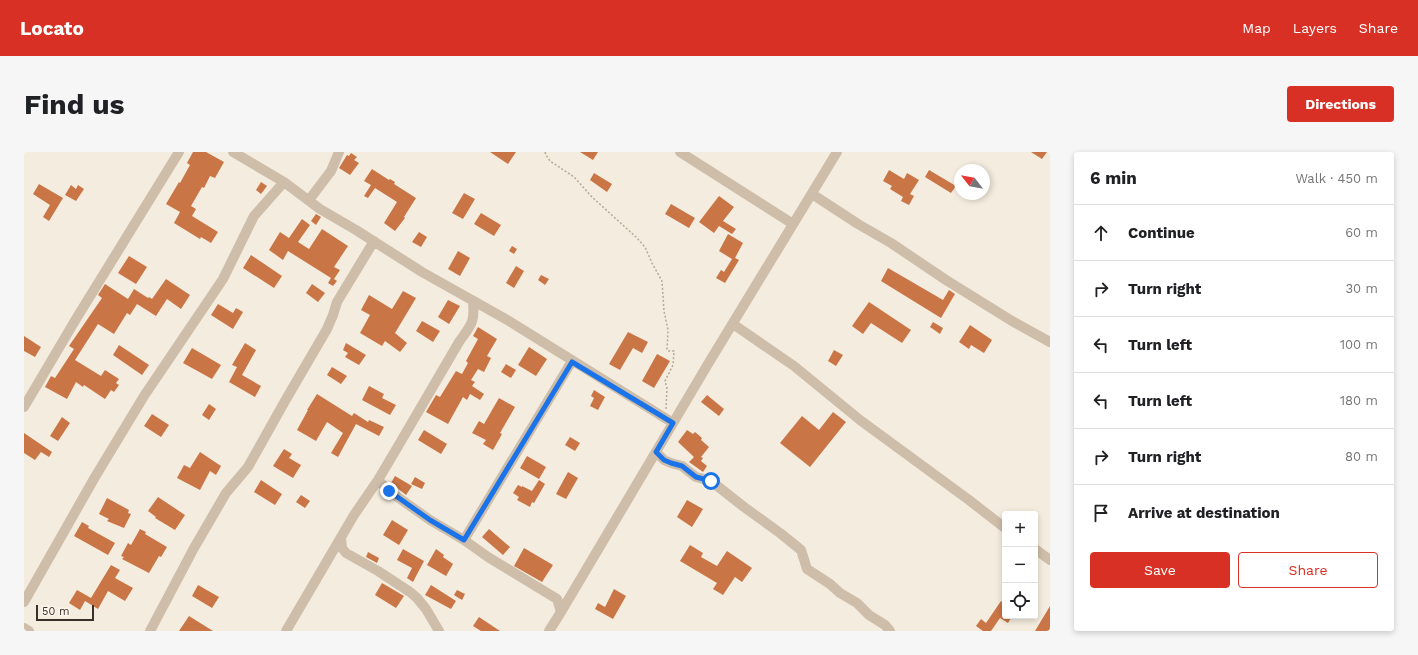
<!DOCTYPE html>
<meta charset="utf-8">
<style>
:root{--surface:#fff;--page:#f6f6f6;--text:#202124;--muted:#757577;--line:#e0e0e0;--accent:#d93025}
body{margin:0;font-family:"Work Sans",sans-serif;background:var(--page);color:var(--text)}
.controls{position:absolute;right:12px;bottom:12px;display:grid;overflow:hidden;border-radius:4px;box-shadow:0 2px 6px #0003}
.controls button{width:36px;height:36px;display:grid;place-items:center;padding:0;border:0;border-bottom:1px solid var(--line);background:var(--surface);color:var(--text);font:20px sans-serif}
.compass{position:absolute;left:930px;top:12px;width:36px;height:36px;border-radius:50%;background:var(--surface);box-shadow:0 2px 6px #0003;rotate:301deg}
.scale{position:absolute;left:12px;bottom:10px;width:58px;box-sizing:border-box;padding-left:4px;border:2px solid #3a3029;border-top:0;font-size:11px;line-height:14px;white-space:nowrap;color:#3a3029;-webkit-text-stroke:3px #fbf5eb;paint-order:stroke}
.stop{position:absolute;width:12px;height:12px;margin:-9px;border:3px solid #1a73e8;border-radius:50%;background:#fff}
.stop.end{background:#1a73e8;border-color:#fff;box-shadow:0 1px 4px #0008}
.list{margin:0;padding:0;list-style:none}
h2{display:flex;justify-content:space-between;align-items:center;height:52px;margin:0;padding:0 16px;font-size:17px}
h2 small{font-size:13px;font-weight:400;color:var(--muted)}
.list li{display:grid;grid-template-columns:26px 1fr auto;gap:12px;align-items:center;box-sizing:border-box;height:56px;padding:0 16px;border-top:1px solid var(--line)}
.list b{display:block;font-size:15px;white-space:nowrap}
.list em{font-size:13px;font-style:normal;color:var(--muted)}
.actions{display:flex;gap:8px;padding:12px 16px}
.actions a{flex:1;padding:9px 0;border:1px solid var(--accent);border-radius:4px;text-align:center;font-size:14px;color:var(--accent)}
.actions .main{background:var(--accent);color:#fff}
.icon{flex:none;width:22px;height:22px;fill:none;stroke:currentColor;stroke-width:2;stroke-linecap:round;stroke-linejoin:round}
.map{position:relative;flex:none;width:1026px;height:479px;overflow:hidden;border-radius:4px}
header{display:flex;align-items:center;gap:24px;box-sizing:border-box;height:56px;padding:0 20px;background:var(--accent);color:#fff}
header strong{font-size:19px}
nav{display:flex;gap:22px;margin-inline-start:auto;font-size:14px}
.intro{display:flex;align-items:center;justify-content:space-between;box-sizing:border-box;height:96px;padding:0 24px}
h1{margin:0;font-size:28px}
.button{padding:10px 18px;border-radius:4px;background:var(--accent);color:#fff;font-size:14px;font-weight:700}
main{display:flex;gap:24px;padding:0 24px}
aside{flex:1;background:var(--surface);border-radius:4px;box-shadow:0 2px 6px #0003}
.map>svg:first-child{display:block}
</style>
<header>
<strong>Locato</strong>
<nav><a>Map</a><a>Layers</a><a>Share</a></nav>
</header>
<div class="intro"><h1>Find us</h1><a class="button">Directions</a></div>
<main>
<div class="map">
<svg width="1026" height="479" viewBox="0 0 1026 479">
<rect width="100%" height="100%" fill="#f4ecde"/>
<path fill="#ca7546" d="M169,0H182L200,10L191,26L186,24L180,36L178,35L167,54L172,57L168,64L194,80L187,91L177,85L176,87L150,71L156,60L142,52L155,30L156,31L166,13L163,11Z
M466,0H492L484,12Z
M556,0H574L569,8Z
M1007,0H1023L1018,7Z
M327,1L333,5L330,8L335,11L326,23L315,16L323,3L325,4Z
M348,17L365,28L366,27L371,30L370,32L392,46L380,65L381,66L371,79L360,71L373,50L351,36L344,46L340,44L347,33L340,29Z
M865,18L880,27L883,21L895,28L886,42L890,44L885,53L877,49L879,45L866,37L868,34L859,29Z
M905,18L932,34L927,41L901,25Z
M570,21L588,32L583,40L566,28Z
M237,30L243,34L237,42L232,38Z
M15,32L39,46L25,69L19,65L26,53L9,42Z
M47,33L52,37L54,33L60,37L52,49L41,43Z
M440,41L451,47L439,67L428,61Z
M695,44L710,55L699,69L712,77L708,82L695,74L690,81L675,70Z
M647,52L671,66L665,76L641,62Z
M457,61L477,73L470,84L450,72Z
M292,62L297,65L292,73L287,69Z
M278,67L286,73L274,90L285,97L298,77L324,94L310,115L316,118L310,127L313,129L309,134L304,131L307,126L264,99L259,108L245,98L256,80L265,86Z
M395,80L403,85L397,95L388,90Z
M704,82L719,91L711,106L715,108L701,131L692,126L697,118L700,120L708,107L695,99Z
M488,94L493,97L490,102L485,99Z
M434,99L446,106L436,124L424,117Z
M227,103L258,124L250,136L219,116Z
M105,104L123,115L112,132L94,121Z
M492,114L500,119L490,136L482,131Z
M864,116L919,148L925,138L931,142L917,166L857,129Z
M517,123L525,127L521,133L514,128Z
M142,127L166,143L157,157L143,147L132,164L113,152L106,163L103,161L90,182L74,172L51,208L77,224L81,218L95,227L92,231L95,233L90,240L87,238L81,247L60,233L59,235L52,230L43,247L21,235L27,224L31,226L50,197L45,194L78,146L74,143L81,132L104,147L110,137L124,146L125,145L128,147Z
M288,132L301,141L294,150L282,141Z
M379,139L392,146L371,181L383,191L376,200L361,189L358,194L336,181L346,163L337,158L345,143L368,157Z
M424,148L436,154L425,172L414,165Z
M845,150L887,178L878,191L847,171L839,182L828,174Z
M194,152L209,161L212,156L219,160L209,177L187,163Z
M398,169L416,179L409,190L392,179Z
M909,170L919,176L916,182L906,175Z
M946,173L968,188L960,201L947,193L945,197L935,190Z
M454,175L473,187L463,204L467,206L460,220L454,217L447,228L451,230L448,234L460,242L456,248L446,242L443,248L439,245L424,272L402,260L412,243L416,245L432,219L438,222L444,211L442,209L454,187L449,184Z
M604,180L624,190L618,201L609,196L596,218L585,212Z
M0,184L17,195L11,205L0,199Z
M221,191L232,198L218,223L237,234L231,245L205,230L213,215L208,213Z
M322,191L342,203L335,213L321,205L324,201L319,198Z
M95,193L125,213L118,223L89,203Z
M505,195L523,207L512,224L494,213Z
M168,196L197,213L188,227L159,211Z
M810,198L819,203L812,214L804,209Z
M633,202L646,209L630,236L618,229Z
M482,212L492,218L487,226L477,220Z
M308,215L323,224L317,232L303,223Z
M345,234L360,242L358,246L372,253L366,263L338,248Z
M570,238L581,245L574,258L566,254L570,246L567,244Z
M293,242L328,264L330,261L344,270L345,268L360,275L355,284L332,272L314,305L307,301L319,281L303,270L292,289L273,278L284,258H283Z
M683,243L700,257L695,264L677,250Z
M475,246L491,255L476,281L478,282L469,298L459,292L462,288L448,281L455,269L460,272Z
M185,252L192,257L185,268L178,263Z
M809,260L822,270L786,315L756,291L778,264L795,278Z
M128,262L145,273L137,285L120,274Z
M38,265L46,271L34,289L26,284Z
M400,278L423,292L417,302L394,288Z
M663,278L669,282L671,280L678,286L677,288L685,295L677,305L679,306L677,309L683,314L679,320L665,310L670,305L654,290Z
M0,281L28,300L25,305L17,300L11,308L0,301Z
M546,285L556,291L551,299L541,293Z
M260,297L268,302L265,306L277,313L269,326L249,314Z
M176,300L197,314L192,323L186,319L176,338L153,326L160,313L166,316Z
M503,304L522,315L515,327L496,316Z
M544,320L554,326L542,347L532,342Z
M371,324L388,334L382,343L367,331Z
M391,325L401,331L398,337L387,332Z
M237,328L258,342L251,353L230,340Z
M515,328L521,332L510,351L508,350L506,355L493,348L495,345L489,341L494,333L498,335V334L508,339Z
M277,343L286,349L281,356L272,350Z
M134,345L161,363L151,378L131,366L132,365L124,359Z
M83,346L105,358L104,361L107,362L100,376L83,369L85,367L75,362Z
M663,348L679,357L668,375L653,365Z
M368,368L384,378L375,393L359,383Z
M58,370L65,374L64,376L91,391L84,403L50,384Z
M116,377L122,380L121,382L143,395L137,405L135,404L125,421L98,407L100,405L97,404L104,391L107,393Z
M465,377L486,395L479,403L458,385Z
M666,393L679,401L677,405L693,414L703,399L728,416L718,430L711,425L699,443L689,437L693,431L656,409Z
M500,396L529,413L518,430L490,414Z
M379,397L400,409L389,430L383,426L388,416L373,408Z
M412,397L420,403L419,405L429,412L422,424L403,413Z
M344,400L355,406L353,411L342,405Z
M87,413L96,418L91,426L109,436L101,449L84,439L74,457L61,449L56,458L45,451L53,438L67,446Z
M358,431L380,444L372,456L351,443Z
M174,433L195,445L188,456L168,444Z
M407,433L432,449L427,457L401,443Z
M590,437L602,444L589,467L571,457L574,451L581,455Z
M433,438L441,442L438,448L430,443Z
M977,449L981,451V464H988L984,471L976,466L967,479H959L952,474L957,467L962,471Z
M1026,454V479H1011Z
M165,464L189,479H155Z
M455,465L476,479H457L449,474Z"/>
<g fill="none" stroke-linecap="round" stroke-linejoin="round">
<path stroke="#b9a893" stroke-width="1.5" stroke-dasharray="2 2" stroke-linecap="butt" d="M521,0L522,3L526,9L550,25L568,45L612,85L621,95L628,111L638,129L640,159L644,178L643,197L644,199H650L649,213L641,229L643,236L642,257"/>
<path stroke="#cdbda9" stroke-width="10" d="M209,0L260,30L296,57L332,78L398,120L485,169L649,271
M656,0L769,72
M788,42L834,72L867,91L922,128L988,169L1026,190
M285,48L307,19L315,0
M709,172L770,214L836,268L945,348L981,376
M0,255L52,167L155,0
M632,300L640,308L647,311L658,314L672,325L687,329L720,355L756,381L777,398L783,417L806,432L816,441L833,451L845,463L861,473L866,479
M354,328L365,339L406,368L440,388L464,405L533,447L537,460L525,479
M317,385L318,396L322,401L354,419L386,440L393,446L402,457L415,479
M440,388L548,209
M1011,397L1026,408
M0,450L71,325L120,244L199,127L230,64L260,30
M537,460L684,212L813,0
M0,476L5,479
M126,479L170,396L202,341L224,315L261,249L303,177L309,163L313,150L350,89
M262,479L330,363L354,328L373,296L435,190C447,173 451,171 449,150"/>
</g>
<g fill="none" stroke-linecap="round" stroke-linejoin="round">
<path stroke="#1a73e8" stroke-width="5" d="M365,339L406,368L440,388L548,210L649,271L632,300L640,308L647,311L658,314L672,325L687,329"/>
</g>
</svg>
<div class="controls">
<button>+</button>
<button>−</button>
<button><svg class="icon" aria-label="locate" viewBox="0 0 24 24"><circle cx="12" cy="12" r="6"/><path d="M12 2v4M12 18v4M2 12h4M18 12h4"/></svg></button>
</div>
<svg class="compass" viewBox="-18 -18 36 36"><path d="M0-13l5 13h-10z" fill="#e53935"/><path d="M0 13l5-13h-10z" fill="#757577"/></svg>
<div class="scale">50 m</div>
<div class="stop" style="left:687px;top:329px"></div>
<div class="stop end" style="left:365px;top:339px"></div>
</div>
<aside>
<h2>6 min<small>Walk · 450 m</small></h2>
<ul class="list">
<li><svg class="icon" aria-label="ahead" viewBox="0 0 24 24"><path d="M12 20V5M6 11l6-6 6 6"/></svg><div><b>Continue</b></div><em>60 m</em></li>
<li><svg class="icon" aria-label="right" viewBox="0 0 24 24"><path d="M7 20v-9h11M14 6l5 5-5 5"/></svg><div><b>Turn right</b></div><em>30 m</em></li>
<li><svg class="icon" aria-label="left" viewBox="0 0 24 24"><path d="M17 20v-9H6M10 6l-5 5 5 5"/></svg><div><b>Turn left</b></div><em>100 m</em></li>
<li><svg class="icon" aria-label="left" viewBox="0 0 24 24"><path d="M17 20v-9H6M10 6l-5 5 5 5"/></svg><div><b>Turn left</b></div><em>180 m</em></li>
<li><svg class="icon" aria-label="right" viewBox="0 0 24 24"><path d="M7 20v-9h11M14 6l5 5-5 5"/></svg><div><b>Turn right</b></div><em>80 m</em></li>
<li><svg class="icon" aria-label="arrive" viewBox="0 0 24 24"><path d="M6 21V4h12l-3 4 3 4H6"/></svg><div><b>Arrive at destination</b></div></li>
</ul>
<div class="actions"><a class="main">Save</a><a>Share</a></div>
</aside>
</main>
